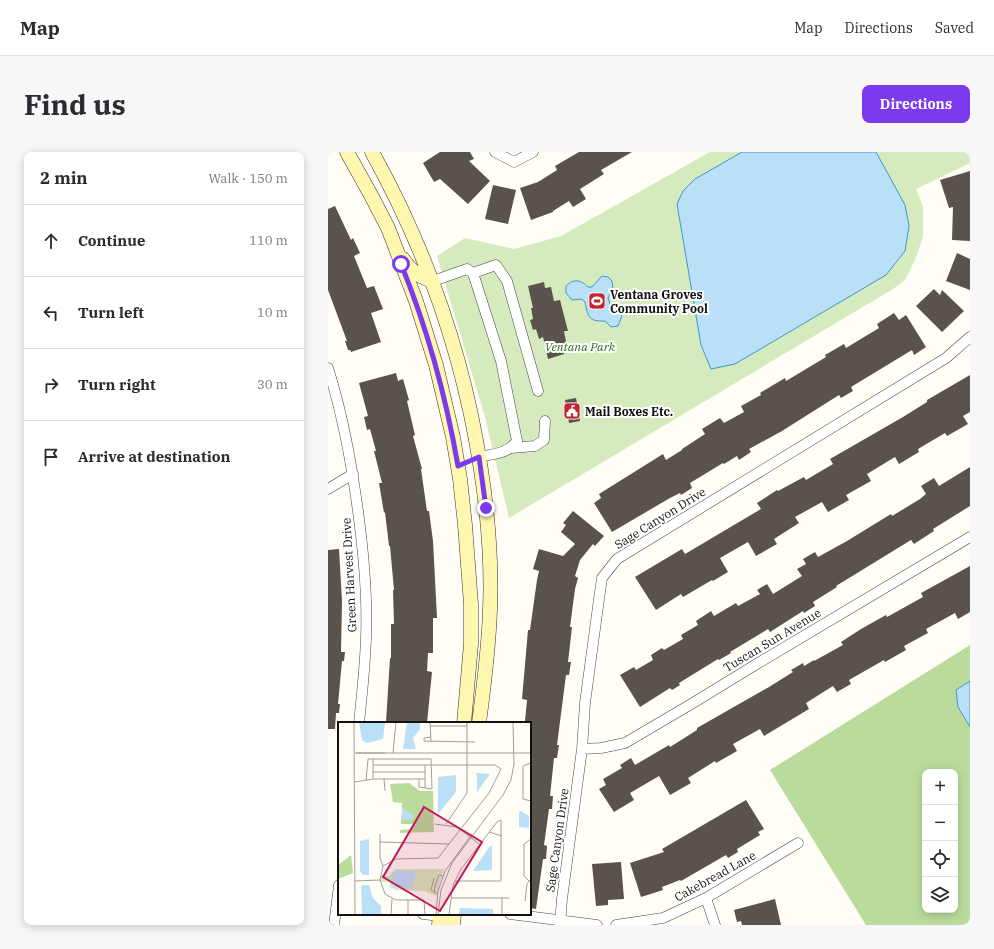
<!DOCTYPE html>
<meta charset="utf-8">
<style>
:root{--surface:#fff;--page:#f7f7f7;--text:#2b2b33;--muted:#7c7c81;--line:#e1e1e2;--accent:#7c3aed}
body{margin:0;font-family:"IBM Plex Serif",serif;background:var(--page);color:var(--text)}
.controls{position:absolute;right:12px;bottom:12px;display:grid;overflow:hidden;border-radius:8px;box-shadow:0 2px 10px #0003}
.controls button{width:36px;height:36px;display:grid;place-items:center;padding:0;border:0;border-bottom:1px solid var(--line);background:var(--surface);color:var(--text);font:20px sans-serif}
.stop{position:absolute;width:12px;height:12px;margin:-9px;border:3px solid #7c3aed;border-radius:50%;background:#fff}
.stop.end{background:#7c3aed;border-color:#fff;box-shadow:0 1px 4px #0008}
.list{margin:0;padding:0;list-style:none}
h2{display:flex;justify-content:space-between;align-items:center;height:52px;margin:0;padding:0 16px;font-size:17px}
h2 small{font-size:13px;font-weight:400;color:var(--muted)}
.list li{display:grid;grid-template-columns:26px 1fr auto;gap:12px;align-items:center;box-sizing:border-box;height:72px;padding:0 16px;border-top:1px solid var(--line)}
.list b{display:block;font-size:15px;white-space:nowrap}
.list em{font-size:13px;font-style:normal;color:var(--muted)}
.icon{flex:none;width:22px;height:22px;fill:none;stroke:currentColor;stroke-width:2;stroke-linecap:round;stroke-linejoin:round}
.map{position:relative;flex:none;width:642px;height:773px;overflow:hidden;border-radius:8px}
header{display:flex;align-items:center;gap:24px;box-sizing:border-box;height:56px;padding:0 20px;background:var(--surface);border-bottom:1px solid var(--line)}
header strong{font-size:19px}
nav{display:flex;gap:22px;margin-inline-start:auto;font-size:14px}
.intro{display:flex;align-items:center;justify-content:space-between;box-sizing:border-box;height:96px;padding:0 24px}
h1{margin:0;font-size:28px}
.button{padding:10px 18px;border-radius:8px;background:var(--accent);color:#fff;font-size:14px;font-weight:700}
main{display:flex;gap:24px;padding:0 24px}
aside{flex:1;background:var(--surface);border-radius:8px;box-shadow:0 2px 10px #0003}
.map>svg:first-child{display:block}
</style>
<header>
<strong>Map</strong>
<nav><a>Map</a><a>Directions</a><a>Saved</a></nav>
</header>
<div class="intro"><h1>Find us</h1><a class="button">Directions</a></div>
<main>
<aside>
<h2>2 min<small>Walk · 150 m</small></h2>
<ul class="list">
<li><svg class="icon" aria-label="ahead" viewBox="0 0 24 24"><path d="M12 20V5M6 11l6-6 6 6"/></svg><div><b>Continue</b></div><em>110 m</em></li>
<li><svg class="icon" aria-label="left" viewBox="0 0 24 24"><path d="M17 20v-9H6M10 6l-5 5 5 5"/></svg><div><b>Turn left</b></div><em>10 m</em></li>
<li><svg class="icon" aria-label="right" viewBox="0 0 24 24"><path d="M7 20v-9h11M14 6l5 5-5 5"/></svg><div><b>Turn right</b></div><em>30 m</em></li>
<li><svg class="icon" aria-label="arrive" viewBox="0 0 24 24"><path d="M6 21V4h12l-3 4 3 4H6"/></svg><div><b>Arrive at destination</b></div></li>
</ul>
</aside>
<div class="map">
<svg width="642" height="773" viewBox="0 0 642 773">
<rect width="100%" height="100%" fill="#fffdf5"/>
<path fill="#d5ebbd" d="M382,0H642V11L588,37L595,55V85L587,108L577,128L565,137L181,366L157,265L109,104L137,86L186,97L233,84Z"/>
<path fill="#b9dc9c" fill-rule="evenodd" d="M642,493V529L628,539L630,555L642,575V773H538L442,618ZM597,620H627V758H597Z"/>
<path fill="#b9e0f7" stroke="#3f96cf" d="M414,0H548L577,53L581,74L577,99L558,123L407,212L383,217L373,193L349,52L355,39L367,27Z
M274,124L280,125L284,129L285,136L280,146L282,152L294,164L290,174L283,175L277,169C260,170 260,164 257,150L253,147L244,148L238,141V134C246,126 253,128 260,135H264Z
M642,529V575L630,555L628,538Z"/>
<path fill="#5a524d" d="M112,0H142L146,7L141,9L162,29L140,52L112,27L106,30L95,11Z
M251,0H304L273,18L276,22L252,37L258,47L245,55L241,49L225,59V60L203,68L192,36L210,30L229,18L227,14Z
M642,19V89L624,88L625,55L621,56L612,28Z
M165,33L188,38L180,72L157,67Z
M7,54L23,88L25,86L32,101L26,104L39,136L46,134L55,157L43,161L53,190L23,200L22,198H20L17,189H19L0,138V57Z
M629,101L642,107V138L618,129Z
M216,130L217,136L223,135L226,149L232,148L240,179H236L239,195L235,196L236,202L220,207L215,185L211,187L208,177L205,178L202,168L205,167L203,156H205L200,134Z
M606,137L612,143L614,138L636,159L614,180L588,154Z
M566,161L571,168L578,163L598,195L586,203L584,198L523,235L525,239L513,246L511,243L454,279L421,297L423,300L411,308L409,304L396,312L395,311L362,331L364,336L353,343L352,341L342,346L284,380L266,351L273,346L271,342L335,302L338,308L354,298V297L377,282L374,277L392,266L396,271L416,260L413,254L433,243L432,241L457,226L458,229L498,205L497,203L516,192L518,196L551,176L549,172Z
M68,221L70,229L75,227L81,248L79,249L87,283L85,284L94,317H93L99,359H101L105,389L109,466H105V501H100L99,519L104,520L99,571L58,570L62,506H63V472H66L65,438H66L62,394H61L57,360L56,361L51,331H54L46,299H48L42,277L39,278L36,265L40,264L31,231Z
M642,223V260L635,264L640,272L619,284L617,281L590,297L591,300L571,312L567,305L539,322L543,329L518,343L521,348L500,360L494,350L467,365L471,371L446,387L449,392L428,404L420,390L392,406L400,420L385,429L384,428L355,445L353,442L328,458L307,425L354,397L357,402L433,357L429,351L449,338L450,339L476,325L478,328L505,312L502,307L575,265L599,250V248Z
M248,246L252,269L241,271L237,248Z
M642,315V354L605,377L606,379L586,392L583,388L508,434L509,435L485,450L487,454L476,461L475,459L442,480L440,477L402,500L403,501L391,508L390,507L351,531L352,533L344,538L342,536L312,555L292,523L306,515L308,518L325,508L323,503L334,496L336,498L355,487L353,483L370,473L368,469L383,459L386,464L408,451L410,454L432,442L429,438L439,432L445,442L474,424L469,417L478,412L475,407L487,400L490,405L519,389L563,362L564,364L592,347L598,342L593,334L606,326L611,334Z
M245,359L276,384L267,394L265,392L252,408L247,424L250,426L247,437L242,475H244L240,510H243L241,523H238L229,593H231L229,606H226L222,644H225L224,657H221L216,693L219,694L218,707H215L208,757L202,756V570L197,569L199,548L194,547L200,478H202L209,428L211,419L205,417L211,397L235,404L247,392L233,380L238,373L235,371Z
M11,397L14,449L13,500H17L16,509H14L10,552H12L11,561H8L7,577H0V398Z
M642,414V460L630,467L627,461L598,477L600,481L576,494L578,498L557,510L556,508L521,528L523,532L509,540L505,534L478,551L481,557L436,584L432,577L405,592L409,599L388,611L387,609L360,626L363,631L342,643L331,624L302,641L306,648L286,660L271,637L278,633L275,627L294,616L292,613L303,606L307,613L341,593L342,595L369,578V576L441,535L465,520L463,518L475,511L476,514L486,508V509L515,493L513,490L533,477L558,463L559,465L595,445L593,441Z
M418,648L436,677L430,680L432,683L409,697L410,700L400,706L398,703L353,729L352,728L334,735L335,738L313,745L302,711L336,700L334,697Z
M293,710L296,747L280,748V753L268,754L264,712Z
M447,747L453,773H414L413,769L409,770L406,758Z"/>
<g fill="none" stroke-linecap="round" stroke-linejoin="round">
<g stroke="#444" stroke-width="11">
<path id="street" d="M167,0L186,10L205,0
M145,121L168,113L179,129L210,239
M105,129L139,117L145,121L173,209L189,289C178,303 167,301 151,305
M0,216C12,254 20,293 26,332C34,383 40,435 38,486C37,515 34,543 31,571
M183,296L207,294L216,288L217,269
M0,337L25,322
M254,597L273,596L297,591L365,551L427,513L642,385
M378,746L387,773
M95,762L112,764L116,762
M182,762L269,773
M6,773L11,733
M232,773L234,747L254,597L257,551L271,447L274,426L289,407L618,206L642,185
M288,773L335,766L378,746L470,691"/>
</g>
<g stroke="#333" stroke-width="15">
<path id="secondary" d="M19,0L44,45L60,76L88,149L108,213L125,285L132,327L137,373L143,452V492L136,571
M44,0C100,101 136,205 153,318C160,364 164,410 162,457C161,495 156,533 151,571
M75,107C84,120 90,124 105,129
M111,773L112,762
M125,773L126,762"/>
</g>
<use href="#street" stroke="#fff" stroke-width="10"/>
<use href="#secondary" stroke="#fff6b0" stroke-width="14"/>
</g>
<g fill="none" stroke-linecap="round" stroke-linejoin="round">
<path stroke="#7c3aed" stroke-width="5" d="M73,112C100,178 118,245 130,314L151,305L158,356"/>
</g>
<defs>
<g id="stadium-square" transform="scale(0.9)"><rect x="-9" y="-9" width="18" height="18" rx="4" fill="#c4262e" stroke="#fff"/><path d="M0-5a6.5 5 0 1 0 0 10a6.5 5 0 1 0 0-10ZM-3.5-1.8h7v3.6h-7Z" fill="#fff"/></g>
<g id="civic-square" transform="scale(0.9)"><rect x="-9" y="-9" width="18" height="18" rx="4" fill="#c4262e" stroke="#fff"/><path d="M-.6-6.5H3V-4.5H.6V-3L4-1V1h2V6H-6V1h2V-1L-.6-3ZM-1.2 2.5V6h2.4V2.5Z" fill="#fff"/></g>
</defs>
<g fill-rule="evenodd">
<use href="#stadium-square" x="269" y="149"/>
<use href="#civic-square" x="244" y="259"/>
</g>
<g text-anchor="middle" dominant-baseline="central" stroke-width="4" stroke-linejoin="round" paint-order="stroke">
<g font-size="12" font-weight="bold" fill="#111" stroke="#fff" text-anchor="start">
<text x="282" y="142">Ventana Groves<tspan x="282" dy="14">Community Pool</tspan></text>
<text x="257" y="259">Mail Boxes Etc.</text>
</g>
<g font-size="12" font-style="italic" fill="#2f6b1f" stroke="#fff">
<text x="252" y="194">Ventana Park</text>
</g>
<g font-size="12" fill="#111" stroke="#fff">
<text transform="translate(332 366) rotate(-32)">Sage Canyon Drive</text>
<text transform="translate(21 423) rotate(-93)">Green Harvest Drive</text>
<text transform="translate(444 488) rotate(-31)">Tuscan Sun Avenue</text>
<text transform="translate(229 688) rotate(-82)">Sage Canyon Drive</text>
<text transform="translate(387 724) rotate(-29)">Cakebread Lane</text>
</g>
</g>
<g transform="translate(10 570)">
<rect width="193" height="193" fill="#fffdf5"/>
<path d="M57,147H106L98,174L86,169L58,168L52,165L51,160H43V153L51,154Z" fill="#d5ebbd"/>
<path d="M71,61L82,69H95L96,110L62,111V108L75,107V102H63V89L64,98L70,90L64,87V81L55,80L52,62ZM13,133L15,151L0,157V143Z" fill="#b9dc9c"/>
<path d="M21,0H47L45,17L29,21L24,18ZM69,0H82V7L75,16L78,27H65ZM138,51L152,52L139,70V55ZM118,53V70L100,92V55ZM64,87L74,92L75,97L64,98ZM183,89L191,94V106L181,105V90ZM31,117V153H25L22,149V119ZM154,123V148L135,149L151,125ZM59,148L79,149L74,166H55L53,153ZM25,163H31L35,176L43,184V193H24L23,165ZM122,186L155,187V193H121Z" fill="#b9e0f7"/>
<path fill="none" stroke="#a09f9a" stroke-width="1" d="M16,0L17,193M92,0L93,20M92,4H129M93,15L86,16V19L137,20M17,31H193M18,31H47M55,31L58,0M193,41L185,44V77L193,79M35,43H157L163,47L151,71L100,136L58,137L45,144L42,158L47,172L58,178H86L87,193M35,50H87M35,57V37M46,57L47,69M28,59L30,37H93L94,67L81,65V57M17,60L35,57H87M87,66V43M97,102L119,105L141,122M108,102L129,71V0M151,110L164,114M42,112V136L45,144M42,120L111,122M17,159L42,158M191,159L186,154V122L193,117M96,170L93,168L96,156M100,172L96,170L98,161L101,153L105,154M113,176H171M187,179L189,162L193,157M53,193L54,177M70,193V178M98,193L100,169L107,149L134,112M100,193L103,168L114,141L165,73L173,58L176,42L175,0M111,193L114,169L116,161L123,147L159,100L163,98V159H117M164,193V176"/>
<path fill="#c2185b" fill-opacity="0.15" stroke="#c2185b" stroke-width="2" d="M86,85L144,120L102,189L45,155Z"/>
<rect width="193" height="193" fill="none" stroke="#111" stroke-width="2"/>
</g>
</svg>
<div class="controls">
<button>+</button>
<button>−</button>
<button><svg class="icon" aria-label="locate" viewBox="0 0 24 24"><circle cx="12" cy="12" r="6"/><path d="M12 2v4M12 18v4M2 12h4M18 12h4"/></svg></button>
<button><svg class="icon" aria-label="layers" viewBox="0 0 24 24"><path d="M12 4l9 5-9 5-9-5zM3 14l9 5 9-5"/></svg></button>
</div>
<div class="stop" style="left:73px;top:112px"></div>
<div class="stop end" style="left:158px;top:356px"></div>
</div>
</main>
